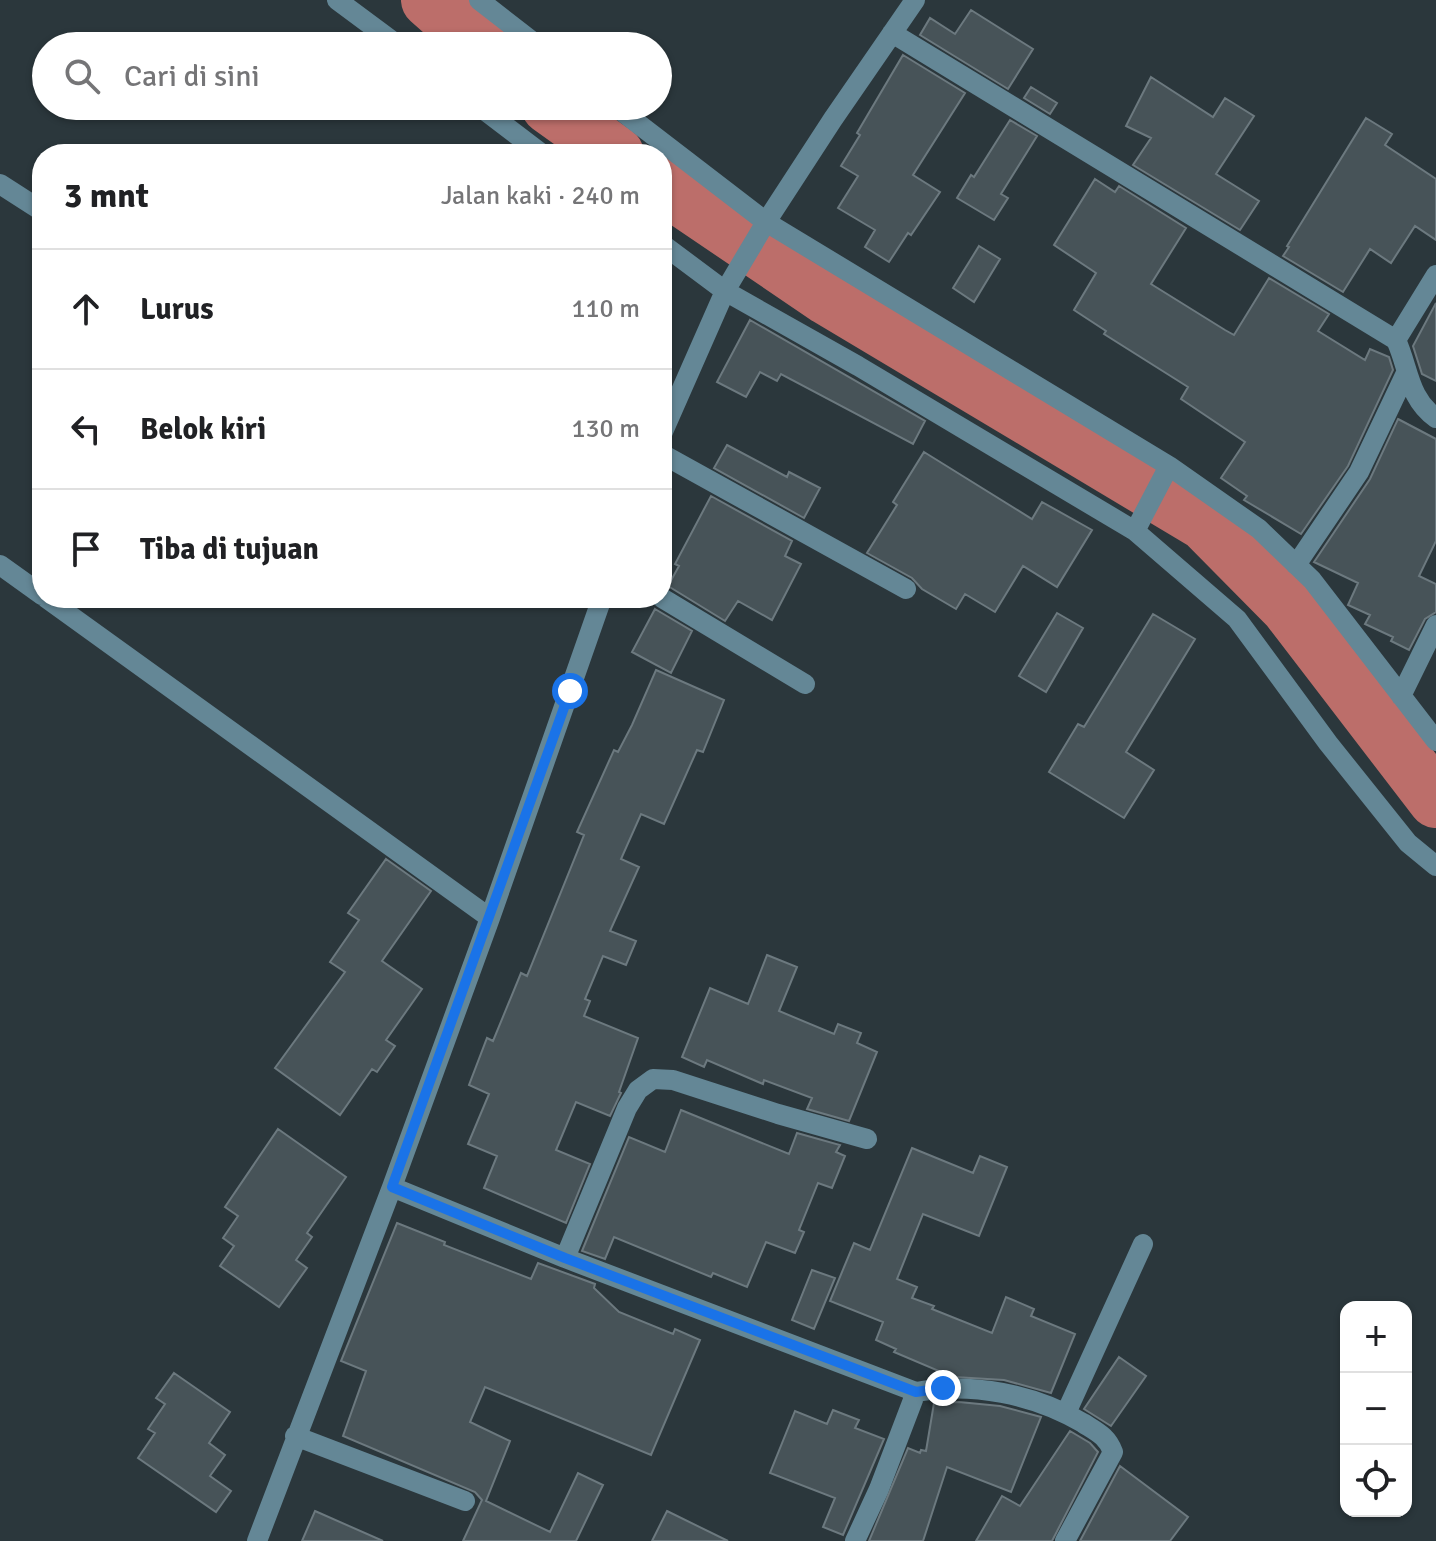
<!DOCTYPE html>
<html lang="id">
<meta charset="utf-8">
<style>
:root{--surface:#fff;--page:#f6f6f6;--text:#202124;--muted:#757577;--line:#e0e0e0}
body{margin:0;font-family:Signika,sans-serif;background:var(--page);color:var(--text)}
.controls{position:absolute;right:24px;bottom:24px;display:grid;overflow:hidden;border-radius:16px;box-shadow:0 2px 6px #0004}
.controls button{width:72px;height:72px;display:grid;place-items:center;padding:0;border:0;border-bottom:2px solid var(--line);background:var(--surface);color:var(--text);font:40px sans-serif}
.stop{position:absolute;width:24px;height:24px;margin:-18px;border:6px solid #1a73e8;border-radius:50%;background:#fff}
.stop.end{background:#1a73e8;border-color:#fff;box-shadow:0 2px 8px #0008}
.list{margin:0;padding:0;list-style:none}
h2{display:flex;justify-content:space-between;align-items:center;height:104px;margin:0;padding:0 32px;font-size:34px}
h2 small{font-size:26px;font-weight:400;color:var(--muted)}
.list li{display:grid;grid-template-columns:52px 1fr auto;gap:24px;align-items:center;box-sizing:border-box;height:120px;padding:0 32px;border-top:2px solid var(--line)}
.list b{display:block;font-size:30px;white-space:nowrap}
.list em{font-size:26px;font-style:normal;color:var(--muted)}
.icon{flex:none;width:44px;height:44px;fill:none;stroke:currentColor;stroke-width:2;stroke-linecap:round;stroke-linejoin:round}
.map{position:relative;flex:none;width:1436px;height:1541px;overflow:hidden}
.search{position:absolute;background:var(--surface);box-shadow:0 2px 6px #0004;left:32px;top:32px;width:640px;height:88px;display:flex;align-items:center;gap:20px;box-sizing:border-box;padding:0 28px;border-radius:44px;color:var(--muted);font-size:30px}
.panel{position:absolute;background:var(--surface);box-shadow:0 2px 6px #0004;left:32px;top:144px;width:640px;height:464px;border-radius:32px}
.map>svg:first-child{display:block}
</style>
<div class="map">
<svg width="1436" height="1541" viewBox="0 0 1436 1541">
<rect width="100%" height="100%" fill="#2b373c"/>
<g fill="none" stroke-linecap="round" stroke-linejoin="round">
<path stroke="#bc6e6a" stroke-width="56" d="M429,0L481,46
M549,106L616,154
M662,185L827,297L1205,523L1288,607L1436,800"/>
</g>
<path fill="#475358" stroke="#6c797f" stroke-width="2" d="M971,10L1033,49L1008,89L920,35L930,18L955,34Z
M903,55L965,93L913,175L940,192L911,235L908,233L889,262L865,247L875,230L838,208L858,176L841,166L860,135L857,133Z
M1151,77L1213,117L1225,98L1254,116L1216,174L1259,201L1240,230L1133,165L1151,138L1126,126Z
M1031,87L1057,103L1050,114L1024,98Z
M1366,118L1392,134L1385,145L1436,179V240L1415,226L1391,263L1370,249L1343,292L1283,256L1289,247L1287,246Z
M1010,120L1037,136L1001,194L1008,198L994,220L957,198L971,175L974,177Z
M1095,179L1115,192L1119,186L1186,228L1151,284L1225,330L1234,335L1269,278L1329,314L1318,331L1365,360L1370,349L1389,357L1393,370L1348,466L1301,534L1244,500L1247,496L1221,478L1245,442L1181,399L1188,387L1104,334L1106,331L1074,310L1096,273L1054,245Z
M979,246L1000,259L974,302L953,288Z
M1436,303V381L1422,374L1413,346Z
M750,320L925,421L913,444L781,374L777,381L760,372L746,397L717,382Z
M1398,419L1436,439V541L1419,576L1436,584V612L1425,619L1409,650L1391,641L1393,637L1365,624L1370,615L1348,605L1358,583L1314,562L1370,479Z
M727,445L787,477L789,472L820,488L804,518L714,468Z
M924,452L1032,519L1042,502L1092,530L1057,587L1023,566L995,612L965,594L956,609L922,589L912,578L867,553L897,505L893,502Z
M711,496L792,541L785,556L801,564L772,620L738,601L725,621L668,586L679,566L675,564Z
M655,609L692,631L671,673L632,652Z
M1057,613L1083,628L1046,692L1019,676Z
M1153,614L1195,639L1126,752L1154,770L1124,818L1049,772L1078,724L1084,727Z
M656,670L724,700L703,752L697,750L664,824L641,814L621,859L639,867L610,931L636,941L626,965L603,956L585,999L590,1001L584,1016L638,1038L619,1092L621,1093L610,1116L576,1102L556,1150L590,1164L566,1223L484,1188L497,1156L468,1144L489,1094L469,1085L487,1038L493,1041L521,973L527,976L584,835L577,832L614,750L618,752L632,725Z
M386,859L431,891L382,961L422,989L386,1040L395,1046L377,1072L372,1069L340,1115L275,1068L345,972L330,962L359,920L348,913Z
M767,955L797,967L779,1011L834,1034L838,1024L861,1033L857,1043L877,1052L849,1121L807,1109L812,1098L764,1080L763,1084L707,1060L704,1067L682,1057L710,988L748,1004Z
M681,1110L789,1154L797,1133L840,1145L836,1152L845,1156L832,1188L818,1183L799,1230L804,1232L795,1253L766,1242L747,1287L713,1273L711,1277L614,1237L605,1259L582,1251L629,1137L665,1152Z
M278,1129L346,1177L307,1233L312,1237L296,1260L307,1268L279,1307L220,1266L234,1246L223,1238L238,1216L225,1207Z
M912,1148L973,1173L980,1156L1007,1167L979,1236L923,1214L897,1279L917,1287L912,1298L934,1306L932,1309L992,1333L1006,1297L1034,1309L1031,1316L1075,1334L1051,1393L1004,1380L938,1376L939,1371L894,1352L896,1349L876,1340L883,1322L830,1301L854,1243L870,1250Z
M397,1223L445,1242L444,1245L531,1279L538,1263L595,1284L594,1288L619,1312L673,1334L675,1329L700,1340L651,1455L485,1387L470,1422L510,1441L486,1501L550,1532L578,1473L603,1485L576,1541H463L482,1500L475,1492L343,1436L366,1371L341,1361Z
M812,1270L835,1278L814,1329L792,1320Z
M1119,1357L1146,1376L1111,1426L1084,1409Z
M174,1373L230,1412L209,1443L225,1455L210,1476L231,1491L216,1512L138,1458L155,1433L148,1429L165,1404L156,1398Z
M959,1402L1000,1406L1041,1417L1011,1492L947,1467L923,1541H869L908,1448L920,1453L921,1450L926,1451L934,1403Z
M833,1410L859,1420L855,1428L884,1439L843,1535L823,1527L835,1498L770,1473L795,1411L827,1424Z
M1070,1431L1090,1443L1098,1452L1052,1541H976L1002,1496L1020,1506Z
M1120,1466L1188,1517L1170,1541H1080Z
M315,1511L383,1541H302Z
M667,1511L728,1541H652Z"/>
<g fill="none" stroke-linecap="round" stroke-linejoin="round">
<path stroke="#648796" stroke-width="20" d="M337,0L399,46
M479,0L538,46
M892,33L1396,340C1409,368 1408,398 1436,418
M479,106L542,154
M615,106L766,222L1169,466L1259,529L1312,580L1436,741
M0,184L42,211
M662,244L725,291L858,366L1135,531L1237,619L1328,743L1408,843L1436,866
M1396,340L1436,275
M662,434L725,291L766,222L833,119L915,0
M662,454L906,589
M1135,531L1169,466
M0,565L42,595
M1296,565L1359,472L1406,373
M46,598L490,918
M662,598L805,684
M1401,696L1436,625
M392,1187L565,1258L916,1392C972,1382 1034,1394 1083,1423C1097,1432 1107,1436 1113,1452L1065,1541
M565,1258L627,1108L638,1090L653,1079L673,1080L778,1114L867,1139
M1066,1413L1143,1244
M295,1436L465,1501
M257,1541L392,1187L490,918L602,598
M855,1541L879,1489L916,1392"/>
</g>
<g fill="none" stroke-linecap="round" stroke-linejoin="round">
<path stroke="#1a73e8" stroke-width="10" d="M570,691L392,1187L565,1258L916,1392L943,1388"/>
</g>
</svg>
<div class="controls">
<button>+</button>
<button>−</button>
<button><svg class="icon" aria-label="locate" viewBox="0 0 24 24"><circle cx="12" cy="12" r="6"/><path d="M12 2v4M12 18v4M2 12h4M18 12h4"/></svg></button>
</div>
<div class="stop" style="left:570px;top:691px"></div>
<div class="stop end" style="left:943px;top:1388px"></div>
<div class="search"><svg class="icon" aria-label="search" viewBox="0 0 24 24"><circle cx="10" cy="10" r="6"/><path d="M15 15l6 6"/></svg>Cari di sini</div>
<section class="panel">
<h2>3 mnt<small>Jalan kaki · 240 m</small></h2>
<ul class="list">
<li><svg class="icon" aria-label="ahead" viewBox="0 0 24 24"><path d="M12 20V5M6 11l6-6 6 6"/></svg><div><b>Lurus</b></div><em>110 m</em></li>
<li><svg class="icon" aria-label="left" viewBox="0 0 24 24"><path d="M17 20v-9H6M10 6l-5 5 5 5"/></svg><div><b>Belok kiri</b></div><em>130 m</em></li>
<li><svg class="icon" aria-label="arrive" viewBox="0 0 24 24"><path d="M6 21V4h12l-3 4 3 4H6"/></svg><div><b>Tiba di tujuan</b></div></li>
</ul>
</section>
</div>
